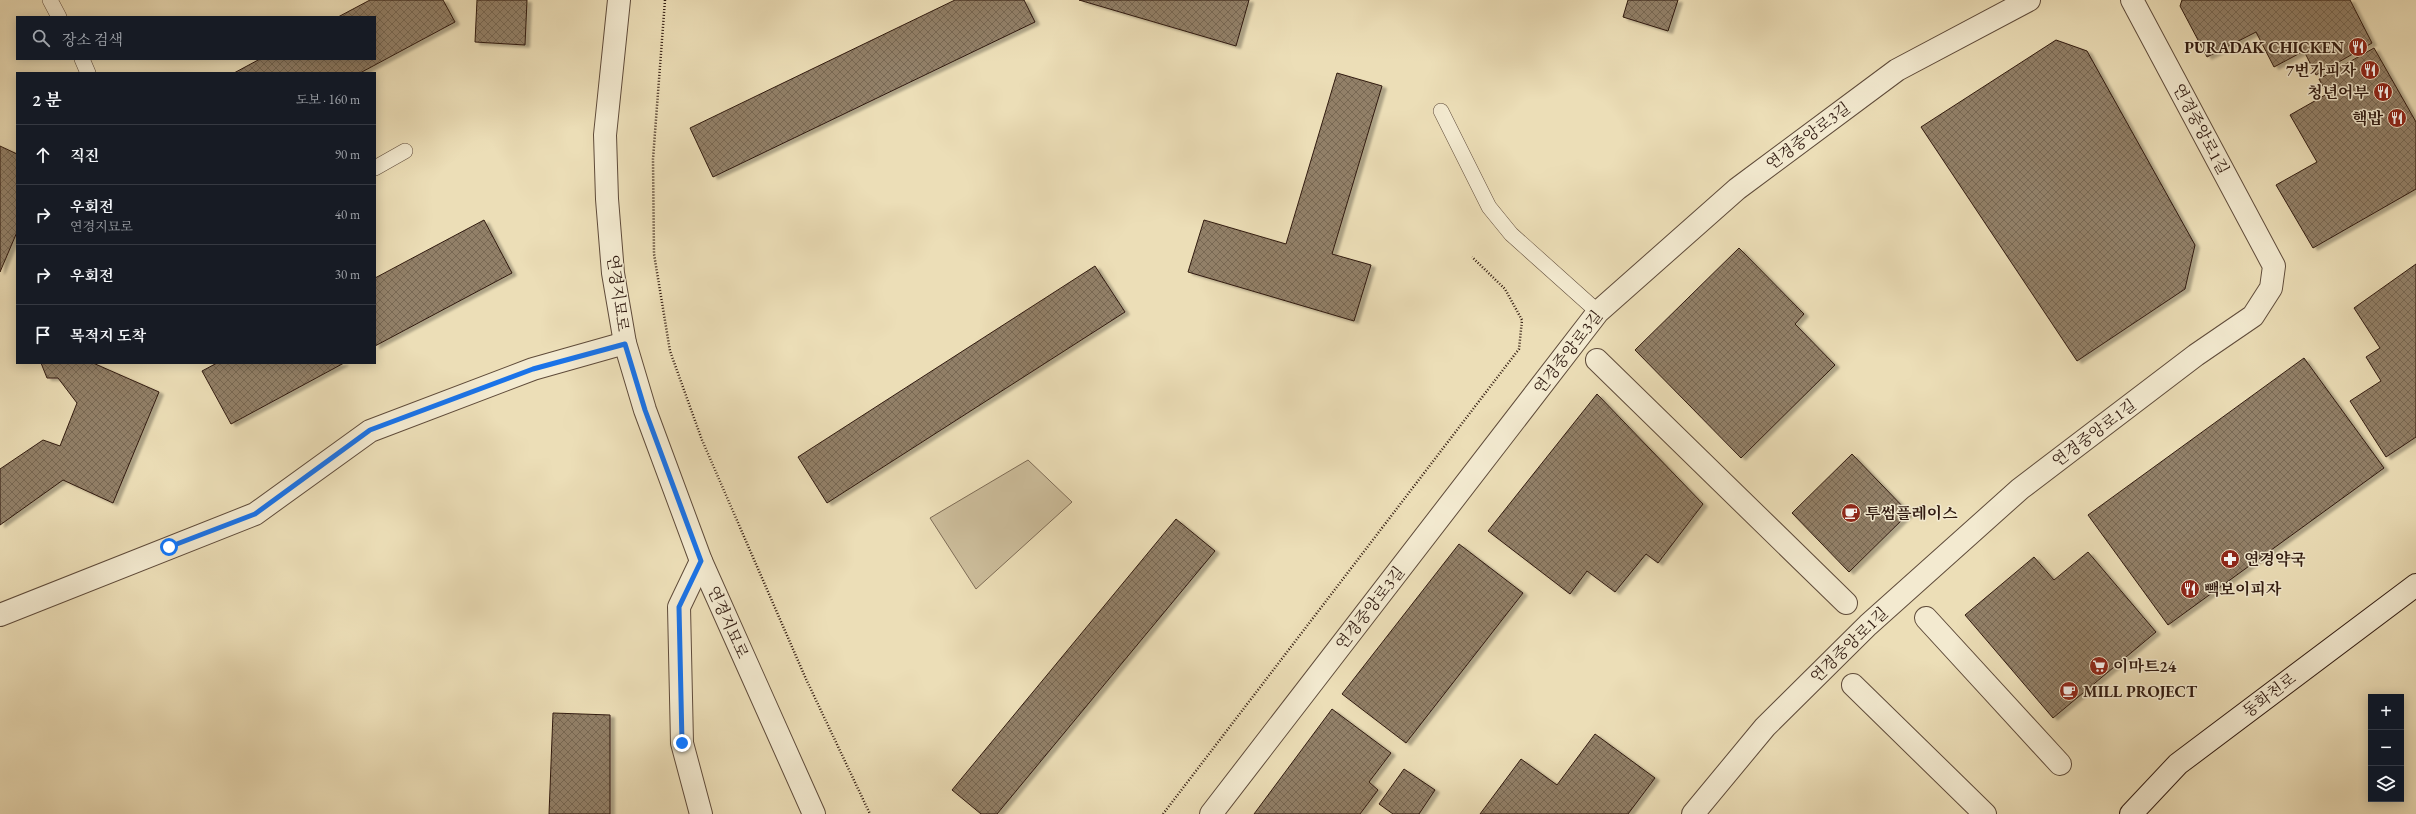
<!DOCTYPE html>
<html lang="ko">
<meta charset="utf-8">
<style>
:root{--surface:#171b24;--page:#20242c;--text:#f1f3f6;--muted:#9ea1a6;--line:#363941}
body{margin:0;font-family:"EB Garamond","Noto Serif KR",serif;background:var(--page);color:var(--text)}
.controls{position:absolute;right:12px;bottom:12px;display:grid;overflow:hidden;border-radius:0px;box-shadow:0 2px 10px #0003}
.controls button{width:36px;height:36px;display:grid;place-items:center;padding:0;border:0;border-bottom:1px solid var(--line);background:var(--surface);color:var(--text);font:20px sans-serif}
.stop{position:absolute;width:12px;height:12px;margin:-9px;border:3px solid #1a73e8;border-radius:50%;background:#fff}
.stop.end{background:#1a73e8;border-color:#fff;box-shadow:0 1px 4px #0008}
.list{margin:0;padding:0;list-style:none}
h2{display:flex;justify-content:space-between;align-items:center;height:52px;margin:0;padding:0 16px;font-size:17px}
h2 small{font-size:13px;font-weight:400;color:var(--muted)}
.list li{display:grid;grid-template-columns:26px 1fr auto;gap:12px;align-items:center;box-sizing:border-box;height:60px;padding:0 16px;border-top:1px solid var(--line)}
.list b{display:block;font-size:15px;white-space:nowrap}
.list p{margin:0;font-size:13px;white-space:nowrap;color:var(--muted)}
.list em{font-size:13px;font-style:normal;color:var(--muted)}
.icon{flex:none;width:22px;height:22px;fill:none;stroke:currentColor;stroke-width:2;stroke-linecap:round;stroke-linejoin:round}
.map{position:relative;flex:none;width:2416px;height:814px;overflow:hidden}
.search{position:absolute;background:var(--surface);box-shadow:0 2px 10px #0003;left:16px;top:16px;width:360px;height:44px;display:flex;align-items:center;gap:10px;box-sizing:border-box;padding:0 14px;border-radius:0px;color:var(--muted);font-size:15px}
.panel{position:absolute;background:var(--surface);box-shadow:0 2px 10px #0003;left:16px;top:72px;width:360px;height:292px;border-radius:0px}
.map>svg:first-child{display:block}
</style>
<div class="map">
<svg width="2416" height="814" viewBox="0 0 2416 814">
<defs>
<pattern id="building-cross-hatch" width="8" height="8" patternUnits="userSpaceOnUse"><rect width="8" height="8" fill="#928067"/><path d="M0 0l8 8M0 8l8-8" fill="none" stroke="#786853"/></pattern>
<filter id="shadow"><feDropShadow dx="4.5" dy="2.5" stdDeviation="1" flood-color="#0004"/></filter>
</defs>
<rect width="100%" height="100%" fill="#ecdeb7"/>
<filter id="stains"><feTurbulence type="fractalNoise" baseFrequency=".005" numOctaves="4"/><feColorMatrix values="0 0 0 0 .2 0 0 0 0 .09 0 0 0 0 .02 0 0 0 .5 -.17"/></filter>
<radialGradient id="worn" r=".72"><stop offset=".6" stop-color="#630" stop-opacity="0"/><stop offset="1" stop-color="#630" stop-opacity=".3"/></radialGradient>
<path fill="#ccbd9b" stroke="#7e6c56" d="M1028,460L1072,502L976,589L930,518Z"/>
<path fill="url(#building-cross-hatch)" stroke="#301a10" filter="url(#shadow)" d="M370,0H443L455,22L360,73H234L260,59H375V17H338Z
M477,0H527L525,45L475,42Z
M955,0H1024L1035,22L713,177L690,128Z
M1079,0H1249L1236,46Z
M1628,0H1678L1668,31L1623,17Z
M2182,0H2350L2372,43L2316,75L2304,51L2274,67L2256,32L2207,57L2180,6Z
M2056,40L2087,51L2195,245L2185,289L2077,361L1921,127Z
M2374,48L2416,122V189L2313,248L2276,185L2317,162L2290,115L2327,94L2319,79Z
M1337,73L1382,86L1332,254L1371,265L1354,321L1188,272L1204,220L1286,244Z
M0,146L17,154V232L0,272Z
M484,220L512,273L375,346V278Z
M1739,248L1804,314L1795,324L1835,365L1741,458L1635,350Z
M2416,264V437L2386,457L2350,401L2381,381L2366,357L2380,348L2354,308Z
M1095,266L1125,312L827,503L798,457Z
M2304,358L2384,468L2168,625L2088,515Z
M41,363H93L159,392L113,503L63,480L0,525V469L43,440L60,446L77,403L58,378H47Z
M217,363H344L231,424L202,371Z
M1597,394L1703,504L1658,563L1646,554L1615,592L1587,571L1570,594L1488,531Z
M1852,454L1909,513L1849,572L1792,513Z
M1176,519L1215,551L997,814H981L952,790Z
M1459,544L1523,593L1406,743L1342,694Z
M2088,552L2156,632L2053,718L1965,615L2034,557L2054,580Z
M1332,709L1391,753L1369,782L1378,790L1360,814H1254Z
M553,713L610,715V814H549Z
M1595,734L1655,778L1628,814H1480L1521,759L1557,785Z
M1404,769L1435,790L1419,814H1393L1379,804Z"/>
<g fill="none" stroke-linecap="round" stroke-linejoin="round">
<g stroke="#5f4b3a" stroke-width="16">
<path id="service" d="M50,0L59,17
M82,59L88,73
M1441,111L1489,207L1511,234L1598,312
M375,168L405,151"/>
</g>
<g stroke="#5f4b3a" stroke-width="24">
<path id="pedestrian" d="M1597,360L1846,603
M1926,618L2060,764
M1853,685L1985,814"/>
</g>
<g stroke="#5f4b3a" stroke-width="24">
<path id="minor" d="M0,615L255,514L370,431L533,369L625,343
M701,814L682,743L679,607L701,561
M1211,814L1598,312L1737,189L1897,70L2029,0
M1693,814L1765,727L1868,625L2020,489L2196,355L2253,316L2271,288L2274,266L2132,0"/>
</g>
<g stroke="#5f4b3a" stroke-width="24">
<path id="tertiary" d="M619,0L605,135L607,199L613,273L625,343L645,410L701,561L814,814"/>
</g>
<g stroke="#301a10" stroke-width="24">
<path id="secondary" d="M2131,814L2178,764L2416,585"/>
</g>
<path stroke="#301a10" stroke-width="2.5" stroke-dasharray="1 2" stroke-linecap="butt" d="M665,0L653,159L654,254L670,351L702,440L806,679L870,814
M1163,814L1519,349L1522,320L1505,289L1472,257"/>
<use href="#service" stroke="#f3ead0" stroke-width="15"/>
<use href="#pedestrian" stroke="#f3ead0" stroke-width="22"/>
<use href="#minor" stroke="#f3ead0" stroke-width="22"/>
<use href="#tertiary" stroke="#f3ead0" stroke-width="22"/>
<use href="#secondary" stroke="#f3ead0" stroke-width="22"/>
</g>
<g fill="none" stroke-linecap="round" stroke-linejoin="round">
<path stroke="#1a73e8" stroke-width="5" d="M169,547L255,514L370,430L533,369L625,344L645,410L701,561L679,607L682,743"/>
</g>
<defs>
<g id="restaurant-disc" transform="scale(1)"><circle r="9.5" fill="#8f2418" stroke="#f3ead0"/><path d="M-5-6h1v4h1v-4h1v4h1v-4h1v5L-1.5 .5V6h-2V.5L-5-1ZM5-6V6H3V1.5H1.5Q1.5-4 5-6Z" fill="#fff"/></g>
<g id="cafe-disc" transform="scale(1)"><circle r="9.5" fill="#8f2418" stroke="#f3ead0"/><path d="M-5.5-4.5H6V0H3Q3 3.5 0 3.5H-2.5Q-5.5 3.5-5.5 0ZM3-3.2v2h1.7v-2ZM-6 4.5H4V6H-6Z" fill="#fff"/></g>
<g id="pharmacy-disc" transform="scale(1)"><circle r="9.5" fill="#8f2418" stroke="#f3ead0"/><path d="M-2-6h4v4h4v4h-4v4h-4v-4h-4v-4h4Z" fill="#fff"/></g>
<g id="supermarket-disc" transform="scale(1)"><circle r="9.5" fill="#8f2418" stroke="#f3ead0"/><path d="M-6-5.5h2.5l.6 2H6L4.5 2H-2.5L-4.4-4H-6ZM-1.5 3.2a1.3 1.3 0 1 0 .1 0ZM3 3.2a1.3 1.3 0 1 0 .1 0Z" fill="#fff"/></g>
</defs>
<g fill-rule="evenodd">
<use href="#restaurant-disc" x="2358" y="47"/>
<use href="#restaurant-disc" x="2370" y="70"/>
<use href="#restaurant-disc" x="2383" y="92"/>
<use href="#restaurant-disc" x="2397" y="118"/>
<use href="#cafe-disc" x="1851" y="513"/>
<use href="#pharmacy-disc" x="2230" y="559"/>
<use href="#restaurant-disc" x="2190" y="589"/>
<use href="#supermarket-disc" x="2099" y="666"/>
<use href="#cafe-disc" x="2069" y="691"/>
</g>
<g text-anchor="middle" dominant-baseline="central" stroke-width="3" stroke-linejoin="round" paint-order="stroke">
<g font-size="16" font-weight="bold" fill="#301a10" stroke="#f3ead0" text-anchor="start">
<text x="2344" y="47" text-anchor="end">PURADAK CHICKEN</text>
<text x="2356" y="70" text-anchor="end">7번가피자</text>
<text x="2369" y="92" text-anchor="end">청년어부</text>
<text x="2383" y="118" text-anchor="end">핵밥</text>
<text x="1865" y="513">투썸플레이스</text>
<text x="2244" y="559">연경약국</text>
<text x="2204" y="589">빽보이피자</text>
<text x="2113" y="666">이마트24</text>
<text x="2083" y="691">MILL PROJECT</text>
</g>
<g font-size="16" fill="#301a10" stroke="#f3ead0">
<text transform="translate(2201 129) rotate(62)">연경중앙로1길</text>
<text transform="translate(1808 136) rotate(-37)">연경중앙로3길</text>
<text transform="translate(618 293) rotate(82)">연경지묘로</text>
<text transform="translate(1568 352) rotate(-52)">연경중앙로3길</text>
<text transform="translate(2094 433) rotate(-37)">연경중앙로1길</text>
<text transform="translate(1370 608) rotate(-52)">연경중앙로3길</text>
<text transform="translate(728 622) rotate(66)">연경지묘로</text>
<text transform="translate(1849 645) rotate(-44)">연경중앙로1길</text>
<text transform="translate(2269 695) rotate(-37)">동화천로</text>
</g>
</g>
<rect width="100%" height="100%" filter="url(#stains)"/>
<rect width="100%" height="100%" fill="url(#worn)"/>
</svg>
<div class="controls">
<button>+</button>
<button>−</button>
<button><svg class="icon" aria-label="layers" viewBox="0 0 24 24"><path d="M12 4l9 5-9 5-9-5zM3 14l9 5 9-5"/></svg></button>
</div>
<div class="stop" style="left:169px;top:547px"></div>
<div class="stop end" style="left:682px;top:743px"></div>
<div class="search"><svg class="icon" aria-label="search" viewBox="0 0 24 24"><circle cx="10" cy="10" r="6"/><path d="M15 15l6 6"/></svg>장소 검색</div>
<section class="panel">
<h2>2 분<small>도보 · 160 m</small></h2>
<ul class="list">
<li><svg class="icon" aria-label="ahead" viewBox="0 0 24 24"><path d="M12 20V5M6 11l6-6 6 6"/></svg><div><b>직진</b></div><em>90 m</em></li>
<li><svg class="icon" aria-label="right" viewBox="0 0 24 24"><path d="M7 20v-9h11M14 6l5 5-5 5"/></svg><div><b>우회전</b><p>연경지묘로</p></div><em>40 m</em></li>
<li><svg class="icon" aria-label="right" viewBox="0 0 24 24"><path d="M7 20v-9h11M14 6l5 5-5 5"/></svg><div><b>우회전</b></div><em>30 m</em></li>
<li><svg class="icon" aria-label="arrive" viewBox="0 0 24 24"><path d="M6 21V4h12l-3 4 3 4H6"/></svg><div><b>목적지 도착</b></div></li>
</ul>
</section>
</div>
